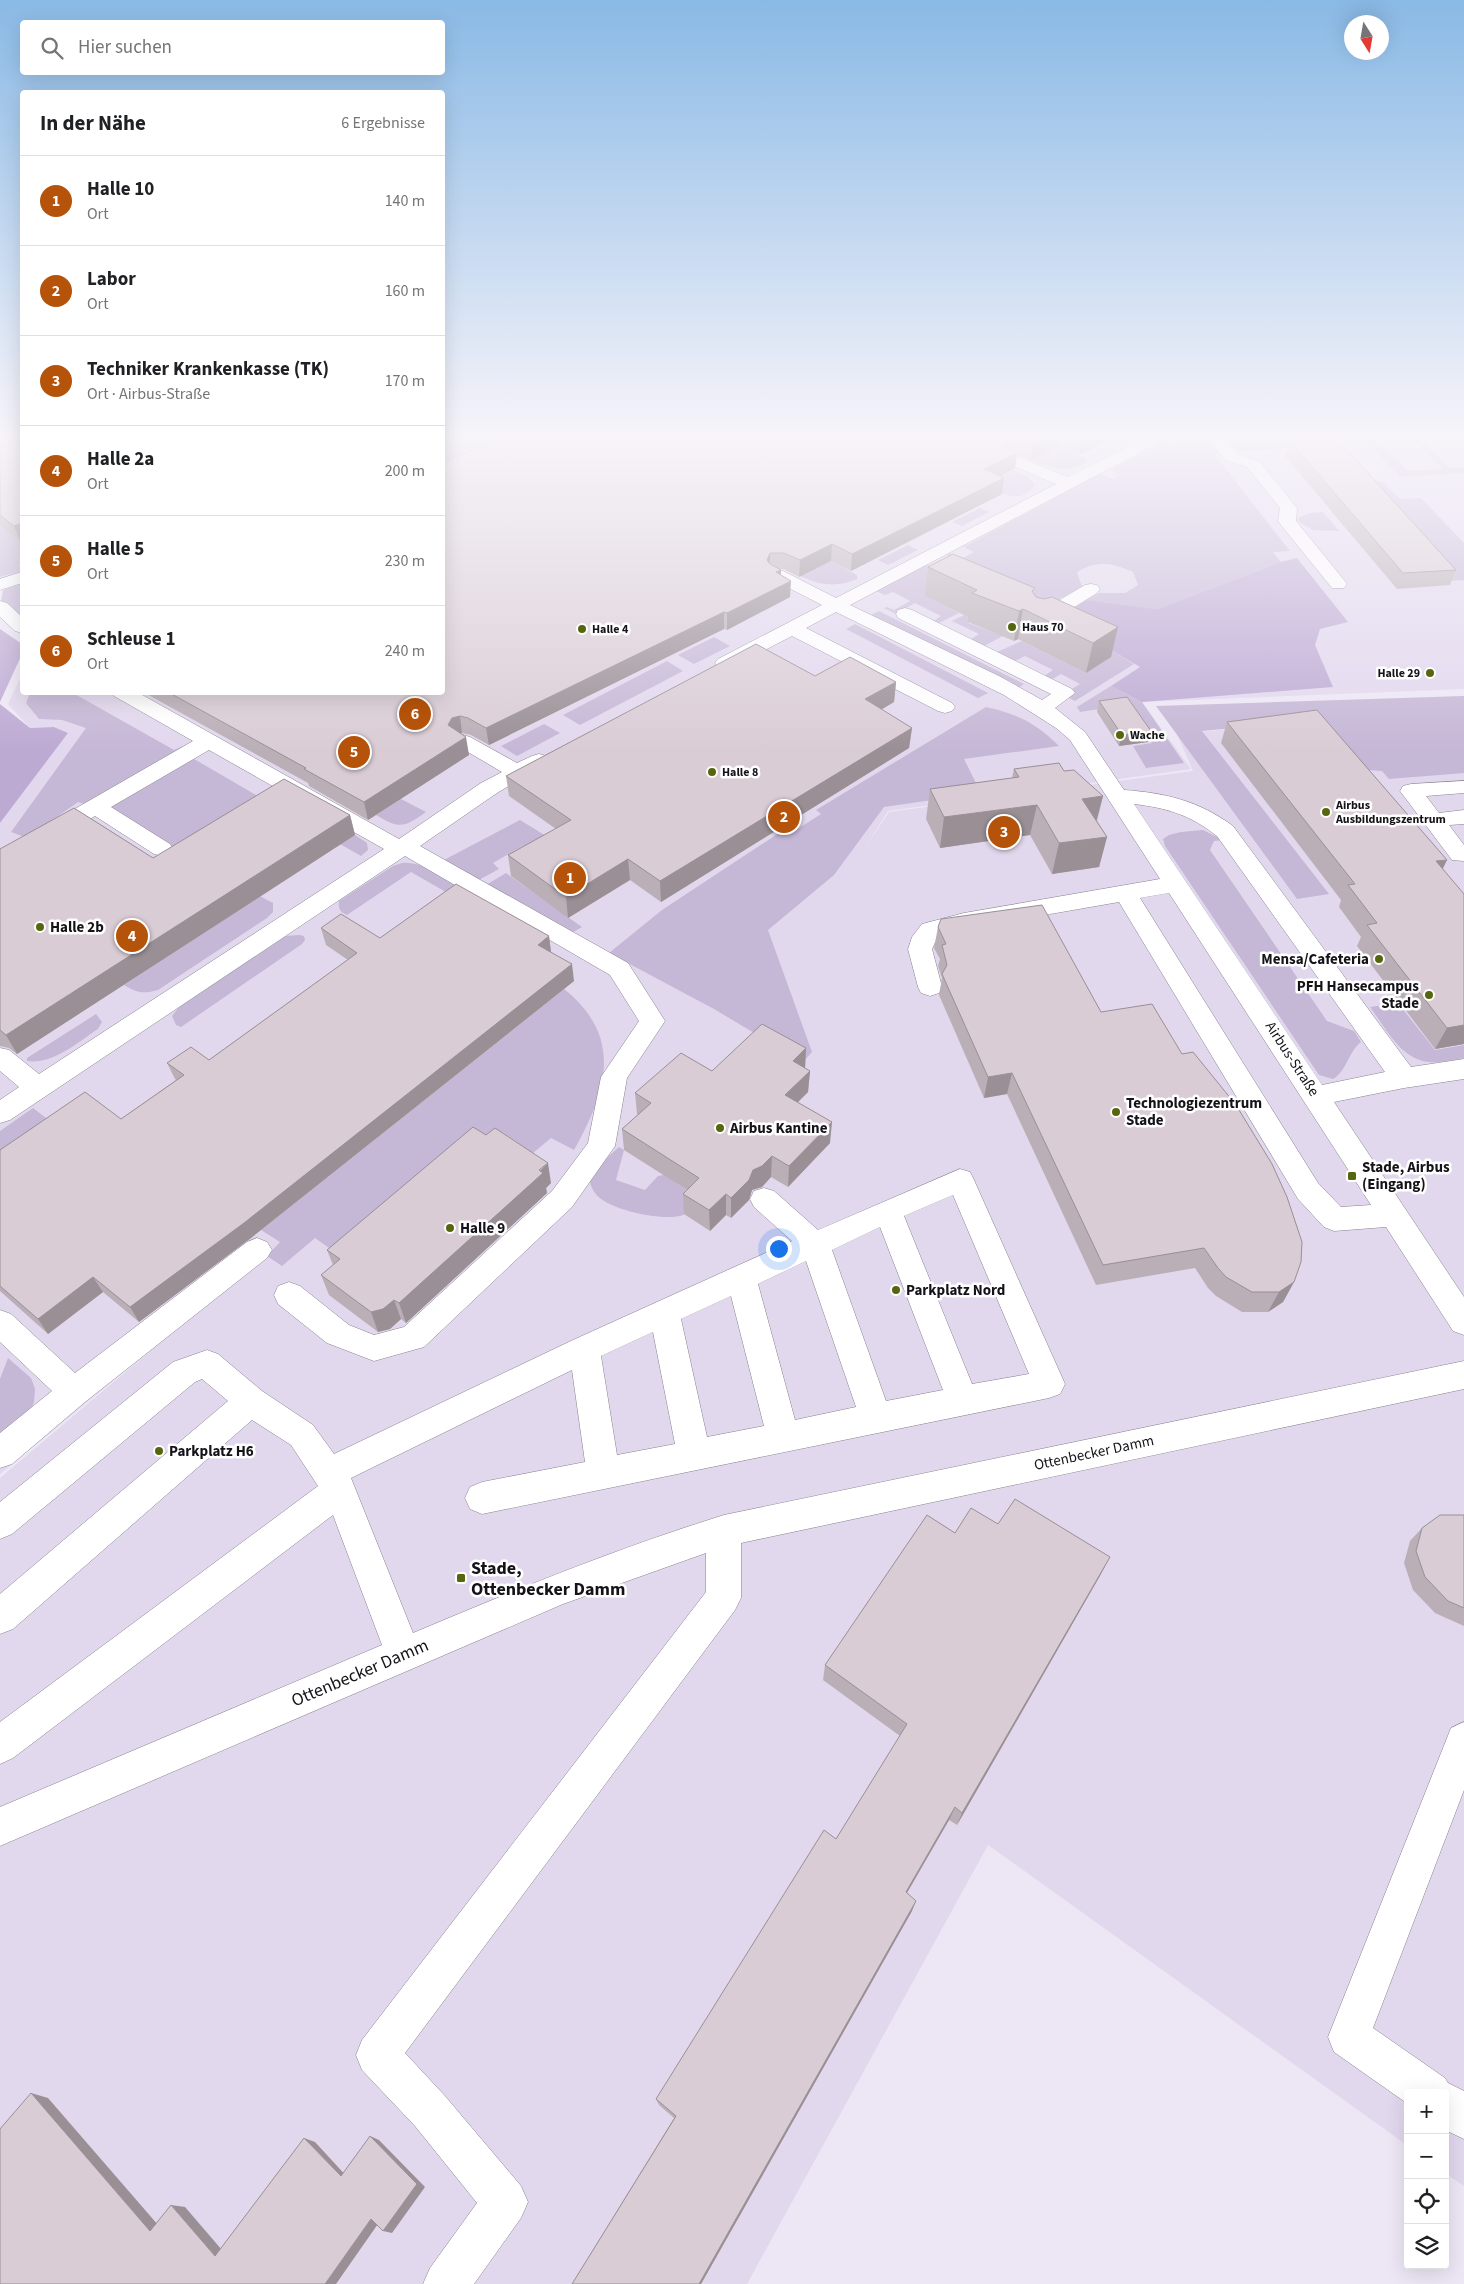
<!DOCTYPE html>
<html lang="de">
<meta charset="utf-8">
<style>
:root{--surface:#fff;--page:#f6f6f6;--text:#202124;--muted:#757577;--line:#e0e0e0;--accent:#b45309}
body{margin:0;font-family:"Source Sans 3",sans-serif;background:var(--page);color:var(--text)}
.controls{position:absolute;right:15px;bottom:15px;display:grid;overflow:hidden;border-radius:5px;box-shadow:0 5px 20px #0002}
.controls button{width:45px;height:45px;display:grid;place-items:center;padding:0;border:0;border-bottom:1px solid var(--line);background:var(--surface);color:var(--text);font:25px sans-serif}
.compass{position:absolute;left:1344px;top:15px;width:45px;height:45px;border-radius:50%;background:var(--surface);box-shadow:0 5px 20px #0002;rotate:169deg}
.you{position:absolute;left:778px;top:1248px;width:18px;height:18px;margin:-12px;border:4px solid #fff;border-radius:50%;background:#1a73e8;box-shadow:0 0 0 8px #1a73e833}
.badge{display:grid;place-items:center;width:32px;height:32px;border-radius:50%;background:var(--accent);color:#fff;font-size:16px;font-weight:700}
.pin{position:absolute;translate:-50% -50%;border:2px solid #fff;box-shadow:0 1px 5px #0006}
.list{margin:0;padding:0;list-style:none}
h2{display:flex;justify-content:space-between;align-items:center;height:65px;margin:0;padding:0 20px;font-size:21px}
h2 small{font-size:16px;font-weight:400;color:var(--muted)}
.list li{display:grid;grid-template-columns:32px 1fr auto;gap:15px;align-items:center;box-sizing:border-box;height:90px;padding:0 20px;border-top:1px solid var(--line)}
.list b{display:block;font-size:19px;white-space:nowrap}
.list p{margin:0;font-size:16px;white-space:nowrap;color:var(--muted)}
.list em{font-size:16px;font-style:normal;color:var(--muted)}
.icon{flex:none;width:28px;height:28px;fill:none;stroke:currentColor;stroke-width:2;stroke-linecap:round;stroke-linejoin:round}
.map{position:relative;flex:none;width:1464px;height:2284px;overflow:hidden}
.search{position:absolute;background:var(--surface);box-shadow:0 5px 20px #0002;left:20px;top:20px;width:425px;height:55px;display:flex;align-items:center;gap:12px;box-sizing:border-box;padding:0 18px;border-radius:5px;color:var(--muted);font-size:19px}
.panel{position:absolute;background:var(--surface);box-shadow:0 5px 20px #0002;left:20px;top:90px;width:425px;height:605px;border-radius:5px}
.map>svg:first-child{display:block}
</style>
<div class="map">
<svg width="1464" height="2284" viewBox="0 0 1464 2284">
<rect width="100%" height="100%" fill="#ede7f5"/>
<path fill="#e2d8ee" d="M443,432H1464V689L1142,702L1191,769L888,811L864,849L889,812L1193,771L1177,734L1322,720L1464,719V2186L1445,2173V2093H1408V2146L988,1845L747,2284H0V1478L188,1319L0,1474V823L68,733L54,727L30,728L8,704L22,674V692H442Z"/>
<path fill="#c5b7d6" d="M443,432H514L495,442L443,464Z
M1184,432C1202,432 1209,440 1219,453L1214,454L1290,551L1273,552L1281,562L1157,609L1087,600L1099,593H1125L1138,585L1133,572C1112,563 1098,560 1077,572L1081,584L1083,586L1054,602H1033L946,560L949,553L961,559L974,552L964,547L1099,474L1114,479L1120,475L1110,470L1163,442L1173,445L1180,441L1169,437Z
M1357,432H1369L1408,471L1443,469L1406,432H1412L1450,468H1464V473L1400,477Z
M1058,446L1086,459L1087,462C1063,477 1041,464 1018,455Z
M999,464L1029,477L1035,485C1022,506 998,492 982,485Z
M1372,480L1383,482L1400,499L1421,498L1464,543V580L1446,581L1399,528L1348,531L1332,512L1381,509Z
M980,508L989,512L962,526L952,522Z
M1323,512L1339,531L1313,530L1299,522L1298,518L1310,513Z
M0,526L22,541V563L19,565L22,571L0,577Z
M908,545L918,550L888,565L878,560Z
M831,561L857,575V579C827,591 812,581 785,569L805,574Z
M933,565L926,596L959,613L937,624L932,622L941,616L915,603L896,614L884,608L887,607L894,610L910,601L893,592L885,595L876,591L924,566Z
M22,583V617L1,601L3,590Z
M879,611L1024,684L1015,690L869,616Z
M964,615L973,620L968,623L1003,636L984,646L970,640L979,634L952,621Z
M855,624L988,693L978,698L846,629Z
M714,637L730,646L694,664L678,655Z
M1022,641L1086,673L1106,647L1134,664L1075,701L1067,697L1070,690L1080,684L1061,674L1051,680L1044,676L1053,670L1025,656L1015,661L997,652Z
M667,661L683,671L580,725L563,715Z
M1111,686L1142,702L1184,763L1146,768L1133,746L1152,743L1125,705L1080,712L1077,707Z
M30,693H73L174,750L191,743L87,805L78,802L27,838L11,832L86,728L62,720L39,719L26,703Z
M1464,696V773L1389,779L1382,771L1368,770L1321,720L1202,731L1329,894L1297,899L1156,706Z
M986,707C1018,714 1036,723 1059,746L964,759L981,793L884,807L834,875L768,930L812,1052L803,1062L714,1009L609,953L662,910L788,827L796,830L821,814L816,810Z
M544,724L560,733L517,756L501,746Z
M194,759L270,803L170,847L109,808Z
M401,799L426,812C404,828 399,829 376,815Z
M520,820L551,839L531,851L523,846L493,863L499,869L477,881L442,861Z
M1203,830L1223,840L1214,841L1210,850L1327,1021L1354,1031L1361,1042C1348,1052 1347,1071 1333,1079L1319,1075L1165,846L1163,839L1169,835L1181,832Z
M355,835L367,843L368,850L361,856L340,844Z
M402,863C423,861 444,878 461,888L451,895L411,872L347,915C340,912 338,909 339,901L393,866Z
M506,873L582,927L570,934L486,885Z
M260,896L273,903V912L267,918L158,990C143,994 137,993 124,985Z
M299,935L304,936L305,940L302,944L181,1027L176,1025L172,1016L179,1007L285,936Z
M564,989C624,1037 607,1091 574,1150L551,1138L533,1153L502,1132L483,1151L346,1260L315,1238L282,1266L267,1256L280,1242L261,1230Z
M1398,1003L1435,1050L1464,1045V1058C1453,1060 1440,1063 1429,1062C1401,1060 1385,1027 1370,1007Z
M96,1014L102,1022L98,1029C78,1042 53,1065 27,1061V1058Z
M33,1108L62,1130L0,1173V1131Z
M619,1147L624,1150L616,1180L645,1190L658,1176L664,1175L700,1199C695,1203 689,1212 683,1215C665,1222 606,1210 595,1193C591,1188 590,1181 588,1175Z
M8,1358L31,1378L35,1389L34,1402L27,1418L0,1443V1379Z"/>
<path fill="#bdaad3" d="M1223,432H1322L1337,445L1238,451L1223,435Z
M1297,558L1348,622L1320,629L1315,645L1333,687L1142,702L1111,686L1140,667L1106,647L1064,614L1087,600L1157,609L1281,562Z
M0,629L22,644V654L0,702Z
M0,704L30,728L54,727L68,733L0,823Z"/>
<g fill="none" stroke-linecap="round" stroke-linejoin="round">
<g stroke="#88828f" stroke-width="1">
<path id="minor" d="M1156,432H1175L1173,435L850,605L999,676L1042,700L1051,694L898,618L896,614L898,610L905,608L912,610L1072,689L1075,693L1055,708L1085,732L1124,790C1166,793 1199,801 1233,826L1411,1067L1464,1059V1079L1404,1088L1334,1102L1464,1297V1335L1453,1331L1386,1227L1334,1231L1324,1227L1298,1199L1119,902L964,929L938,936L932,949L942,987L939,993L930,996L921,993L918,987L908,949L912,937L922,924L964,913L1160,879L1070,740L1056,728L1004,695L836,612L806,628L952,703L955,707L952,711L945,713L938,711L792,636L732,667L725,669L718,667L715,663L718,659L822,605L771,579L768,575L771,571H783L836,598L1056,484L1006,463L1004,460L1006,457H1018L1068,477ZM1134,804C1168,808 1190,815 1217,836L1385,1072L1322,1085ZM1169,893L1371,1205L1341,1207L1318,1183L1140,898Z
M1199,432H1218L1238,454L1259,461L1297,508L1296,521L1344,580L1347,584L1344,588H1332L1281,525L1278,521L1280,508L1247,467L1226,460Z
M22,572V583L0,590V579Z
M1091,584L1097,585L1100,589L1097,593L1045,625L1038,627L1031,625L1029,621L1031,617L1085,585Z
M0,601L7,603L22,617V633L15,631L0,617Z
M111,692H137L399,839L481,783L502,772L456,745L453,741L456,737L463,735L470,737L517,763L532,756L539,754L546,756L550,760L546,764L497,793L420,846L628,963L665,1021L627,1078L615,1146L572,1207L424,1347L374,1361L327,1343L278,1304L274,1295L278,1286L289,1282L300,1286L349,1325L374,1335L404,1327L552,1191L588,1143L601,1077L639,1021L610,975L405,856L10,1120L0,1123V1100L19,1087L0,1071V1048L9,1050L39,1074L384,849L209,750L111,807L170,844L173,849L170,854L162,856L154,854L95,816L8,867L0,869V852L193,741L114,696Z
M1464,781V793L1426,796L1439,813L1464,810V824L1449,825L1464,845V861L1452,860L1400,791L1403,786L1411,784Z
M960,1169L970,1172L974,1180L1065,1384L1060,1394L1049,1398L482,1514L470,1509L465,1498L470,1487L482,1482L585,1462L572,1370L351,1478L413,1633C515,1590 618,1548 724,1515L1464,1361V1389L741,1543V1598L735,1610L405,2053L445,2096L521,2186L528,2202L521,2218L474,2284H423L430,2268L477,2203L415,2126L362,2070L356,2055L362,2040L706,1592V1553L563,1604L0,1846V1807L382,1645L333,1515L13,1758L0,1764V1722L318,1486L291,1445L252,1420L13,1629L0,1634V1594L228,1401L202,1379L195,1382L12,1534L0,1539V1502L173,1362L207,1350L218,1354L262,1391L313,1425L334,1454L573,1340L792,1241L754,1207L750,1199L754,1191L764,1188L774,1191L818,1230ZM953,1195L1029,1374L972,1384L904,1216ZM880,1227L943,1390L886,1401L832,1250ZM806,1261L856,1407L795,1420L758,1284ZM731,1296L764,1426L707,1437L681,1319ZM653,1332L675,1444L617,1455L601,1356Z
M257,1238L267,1242L272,1250L267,1258L85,1402L12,1464L0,1468V1433L52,1391L0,1342V1310L11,1314L75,1373L247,1242Z
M1464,1722V1790L1373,2028L1445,2078L1448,2083L1464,2091V2139L1445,2130V2093H1408V2104L1334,2052L1328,2037L1451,1728Z"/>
</g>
<use href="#minor" fill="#fff" fill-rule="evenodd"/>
</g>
<path fill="#bbafb7" d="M0,432H22V541L21,542L0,526Z
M511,432H1124L1079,455L1058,446L1031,460L1019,455H1017L1015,468L1000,476L1002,494L851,571L831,561L799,577L784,569H781V575L790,597L727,630L724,629L489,745L471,735L462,733L461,734L469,755L368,820L309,786L308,783L143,692H442L497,440V437Z
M1290,441L1456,570L1450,585L1397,589L1285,456Z
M928,567L1036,597L1118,627L1111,657L1086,673L1018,639L1014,641L968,622V617L925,596Z
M815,676L896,682L894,702L881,709L912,728L909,748L661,902L630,880L568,918L511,876L508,855L556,829L509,796L506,776Z
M1099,701L1148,742L1119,746L1097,712Z
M1227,722L1443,869L1464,1044L1435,1049L1357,946L1361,937L1339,907L1341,900L1221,743Z
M1014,769L1064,771L1103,796L1097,821L1107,837L1099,867L1052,874L1030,835L940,848L926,819L930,789L1012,778Z
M350,815L355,835L17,1054L9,1048L0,1046V1047V849L153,858Z
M938,927L1101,1012L1294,1282L1283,1302L1268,1312H1242L1216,1296L1208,1288L1195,1268L1096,1285L1007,1094L984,1098L939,995L942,978L938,966L940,959L934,948Z
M321,928L380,938L549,936L551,952L574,981L251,1238L139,1322L103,1292L48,1334L0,1291V1150L121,1119L176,1080L175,1079L167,1063L209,1060L348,960L326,945Z
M806,1048L805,1068L810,1071L808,1092L798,1102L830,1143L788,1187L771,1177L762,1187L752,1190L749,1200L731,1218L726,1215L710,1231L684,1214L683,1194L687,1190L624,1150L622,1129L638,1115L637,1114L635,1093L712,1071Z
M551,1183L546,1188L547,1193L406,1323L401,1319L390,1329L378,1332L329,1295L321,1275L333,1265L327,1250Z
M1464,1515V1626L1435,1613L1413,1590L1404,1563L1410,1541L1422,1528Z
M998,1524L1101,1574L957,1825L949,1820L907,1893L912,1911L701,2284H572L674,2118L659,2105L656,2099L836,1839L900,1736L823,1680L825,1665L955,1533Z"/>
<path fill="#998f95" d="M1059,432H1061L1058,446L1031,460L1034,444Z
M1097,432H1124L1079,455L1082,439Z
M1008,439L1006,455L1017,453L1015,468L982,485L984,469L1005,445Z
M1004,478L1002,494L851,571L852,554Z
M22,523V541L21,542L14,526Z
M832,544L831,561L799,577L800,560Z
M770,553V570L767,560Z
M781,570V586L791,581L790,597L727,630V613L776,572Z
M1023,609L1018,639L1014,641L1019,611Z
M724,612V629L489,745L486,728Z
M1118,627L1111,657L1086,673L1093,643Z
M896,682L894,702L864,720L865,699Z
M460,716L462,733L455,735L448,725L452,718Z
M912,728L909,748L661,902L660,881Z
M1151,731L1148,742L1119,746L1122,735Z
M466,737L469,755L368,820L364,802Z
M1103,796L1095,826L1082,799Z
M1037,805L1030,835L940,848L944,817Z
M350,815L355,835L17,1054L6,1035Z
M1107,837L1099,867L1052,874L1059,843Z
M628,859L630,880L568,918L566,897Z
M1447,860L1437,881L1436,861Z
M549,936L551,952L540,961L538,945Z
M572,964L574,981L251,1238L139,1322L130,1307Z
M1464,1025V1044L1435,1049L1447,1028Z
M806,1048L805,1069L793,1061Z
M810,1071L808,1092L784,1116L785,1095Z
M1012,1073L1007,1094L984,1098L988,1077Z
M832,1122L830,1143L788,1187L789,1166Z
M772,1156L771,1177L762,1187L752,1190L749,1200L731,1218V1198L753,1170Z
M548,1163L551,1183L546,1188L547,1193L406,1323L399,1303Z
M726,1194V1215L710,1231L709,1210Z
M93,1277L103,1292L48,1334L38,1319Z
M1294,1282L1283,1302L1268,1312L1279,1292Z
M394,1300L401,1319L390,1329L378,1332L371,1312Z
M1110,1557L1101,1574L957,1825L962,1813Z
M955,1807L949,1820L901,1903L906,1892Z
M916,1901L912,1911L701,2284H699Z
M31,2093L48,2098L165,2233L150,2231Z
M370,2136L379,2140L425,2187L392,2233L383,2231Z
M304,2138L315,2142L350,2180L341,2176Z
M171,2205L185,2207L228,2257L215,2256Z
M371,2219L380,2221L336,2284H325Z"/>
<path fill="#daccd5" stroke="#998f95" d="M0,432H22V523L14,526L0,515Z
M511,432H1059L1034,444L1021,440L1008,439L1005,445L1008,449L1017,453L984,469L1004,478L852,554L832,544L800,560L784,553H770L767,560L770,564L781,570L776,572L791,581L727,613L724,612L486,728L468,718L460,716L452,718L448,725L466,737L364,802L304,769L306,768L168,692H442V462L501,439L497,437Z
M1063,432H1097L1082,439Z
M1337,439L1456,570L1403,573L1290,441Z
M953,554L1035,588L1032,591L1036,597L1044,599L1052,597L1118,627L1093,643L1023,609L1019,611L972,593L977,590L928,567Z
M756,644L815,676L850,657L896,682L865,699L912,728L660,881L628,859L566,897L508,855L571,820L506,776Z
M1127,697L1151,731L1122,735L1099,701Z
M1317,710L1447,860L1436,861L1464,894V1025L1447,1028L1367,925L1377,923L1348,885L1355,884L1227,722Z
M1059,763L1064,771L1074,770L1103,796L1082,799L1107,837L1059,843L1037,805L944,817L930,789L1019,777L1014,769Z
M284,779L350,815L6,1035L0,1030V849L74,808L153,858Z
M456,884L549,936L538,945L572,964L244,1223L130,1307L93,1277L38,1319L0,1286V1150L85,1092L121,1119L184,1075L167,1063L191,1047L209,1060L357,953L321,928L341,914L380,938Z
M1042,905L1101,1012L1152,1004L1182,1054L1193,1052L1236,1105L1272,1164L1287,1197L1302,1242L1301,1262L1294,1282L1279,1292H1252L1226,1277L1218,1268L1204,1248L1103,1265L1012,1073L988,1077L942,974L947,965L942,945L946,944L938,927L941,919Z
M762,1024L806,1048L793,1061L810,1071L785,1095L832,1122L789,1166L772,1156L762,1166L753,1170L749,1180L731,1198L726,1194L709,1210L683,1194L699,1178L622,1129L651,1103L635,1093L681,1053L712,1071Z
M473,1127L486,1135L495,1128L548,1163L539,1170L543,1173L399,1303L394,1300L383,1309L371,1312L321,1275L340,1259L327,1250Z
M1015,1499L1110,1557L962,1813L955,1807L906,1892L916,1901L699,2284H572L676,2116L656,2099L824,1830L836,1839L907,1724L825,1665L927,1515L955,1533L971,1508L998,1524Z
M1440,1515H1464V1608L1448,1601L1425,1577L1416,1551L1422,1528Z
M31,2093L150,2231L171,2205L215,2256L304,2138L341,2176L370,2136L417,2184L383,2231L371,2219L325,2284H0V2129Z"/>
<linearGradient id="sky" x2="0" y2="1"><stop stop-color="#89b9e5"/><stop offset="0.58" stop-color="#f7f4fa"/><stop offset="1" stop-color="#f7f4fa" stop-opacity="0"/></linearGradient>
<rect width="1464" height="751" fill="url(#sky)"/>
<g fill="#55660e" stroke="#fff" stroke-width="2">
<circle cx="1012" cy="627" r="5"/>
<circle cx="582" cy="629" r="5"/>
<circle cx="1430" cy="673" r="5"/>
<circle cx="1120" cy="735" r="5"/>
<circle cx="712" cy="772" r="5"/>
<circle cx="1326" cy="812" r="5"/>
<circle cx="40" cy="927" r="5"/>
<circle cx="1379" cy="959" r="5"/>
<circle cx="1429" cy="995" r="5"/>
<circle cx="1116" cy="1112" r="5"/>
<circle cx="720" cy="1128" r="5"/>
<rect x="1347" y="1171" width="10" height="10" rx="2.5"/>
<circle cx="450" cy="1228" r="5"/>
<circle cx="896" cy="1290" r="5"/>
<circle cx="159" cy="1451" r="5"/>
<rect x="456" y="1573" width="10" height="10" rx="2.5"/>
</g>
<g text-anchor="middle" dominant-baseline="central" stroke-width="5" stroke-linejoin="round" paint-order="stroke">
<g font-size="12" font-weight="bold" fill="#151318" stroke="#fff" text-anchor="start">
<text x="1022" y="627">Haus 70</text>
<text x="592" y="629">Halle 4</text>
<text x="1420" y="673" text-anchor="end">Halle 29</text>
<text x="1130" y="735">Wache</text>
<text x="722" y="772">Halle 8</text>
<text x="1336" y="805">Airbus<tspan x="1336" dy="14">Ausbildungszentrum</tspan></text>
</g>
<g font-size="15" font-weight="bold" fill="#151318" stroke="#fff" text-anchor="start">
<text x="50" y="927">Halle 2b</text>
<text x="1369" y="959" text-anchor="end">Mensa/Cafeteria</text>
<text x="1419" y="986" text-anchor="end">PFH Hansecampus<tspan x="1419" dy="17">Stade</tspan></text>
<text x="1126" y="1103">Technologiezentrum<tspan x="1126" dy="17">Stade</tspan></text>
<text x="730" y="1128">Airbus Kantine</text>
<text x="1362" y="1167">Stade, Airbus<tspan x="1362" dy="17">(Eingang)</tspan></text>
<text x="460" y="1228">Halle 9</text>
<text x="906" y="1290">Parkplatz Nord</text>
<text x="169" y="1451">Parkplatz H6</text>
</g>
<g font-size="15" fill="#151318" stroke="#fff">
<text transform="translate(1292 1059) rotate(57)">Airbus-Straße</text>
<text transform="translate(1094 1453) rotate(-12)">Ottenbecker Damm</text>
</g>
<g font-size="18" font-weight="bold" fill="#151318" stroke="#fff" text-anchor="start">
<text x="471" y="1568">Stade,<tspan x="471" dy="21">Ottenbecker Damm</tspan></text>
</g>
<g font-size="18" fill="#151318" stroke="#fff">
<text transform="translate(360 1673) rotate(-23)">Ottenbecker Damm</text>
</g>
</g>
</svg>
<div class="controls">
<button>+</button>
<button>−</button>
<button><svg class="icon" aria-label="locate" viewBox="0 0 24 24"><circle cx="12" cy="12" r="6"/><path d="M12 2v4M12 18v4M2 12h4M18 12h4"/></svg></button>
<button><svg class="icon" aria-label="layers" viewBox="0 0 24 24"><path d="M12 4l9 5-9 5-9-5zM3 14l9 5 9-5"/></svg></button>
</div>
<svg class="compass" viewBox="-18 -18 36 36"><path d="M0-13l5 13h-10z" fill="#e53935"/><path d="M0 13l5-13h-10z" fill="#757577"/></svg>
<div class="you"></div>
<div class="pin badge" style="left:570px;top:878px">1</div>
<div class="pin badge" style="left:784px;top:817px">2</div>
<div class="pin badge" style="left:1004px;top:832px">3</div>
<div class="pin badge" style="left:132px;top:936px">4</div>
<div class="pin badge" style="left:354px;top:752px">5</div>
<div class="pin badge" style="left:415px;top:714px">6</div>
<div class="search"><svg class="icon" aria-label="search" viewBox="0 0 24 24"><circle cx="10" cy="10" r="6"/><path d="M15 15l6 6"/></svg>Hier suchen</div>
<section class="panel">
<h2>In der Nähe<small>6 Ergebnisse</small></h2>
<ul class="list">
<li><span class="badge">1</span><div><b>Halle 10</b><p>Ort</p></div><em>140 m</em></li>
<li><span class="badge">2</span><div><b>Labor</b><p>Ort</p></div><em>160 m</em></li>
<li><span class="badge">3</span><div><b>Techniker Krankenkasse (TK)</b><p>Ort · Airbus-Straße</p></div><em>170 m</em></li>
<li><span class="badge">4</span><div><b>Halle 2a</b><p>Ort</p></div><em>200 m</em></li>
<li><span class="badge">5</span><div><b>Halle 5</b><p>Ort</p></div><em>230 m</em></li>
<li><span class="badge">6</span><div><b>Schleuse 1</b><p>Ort</p></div><em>240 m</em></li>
</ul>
</section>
</div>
